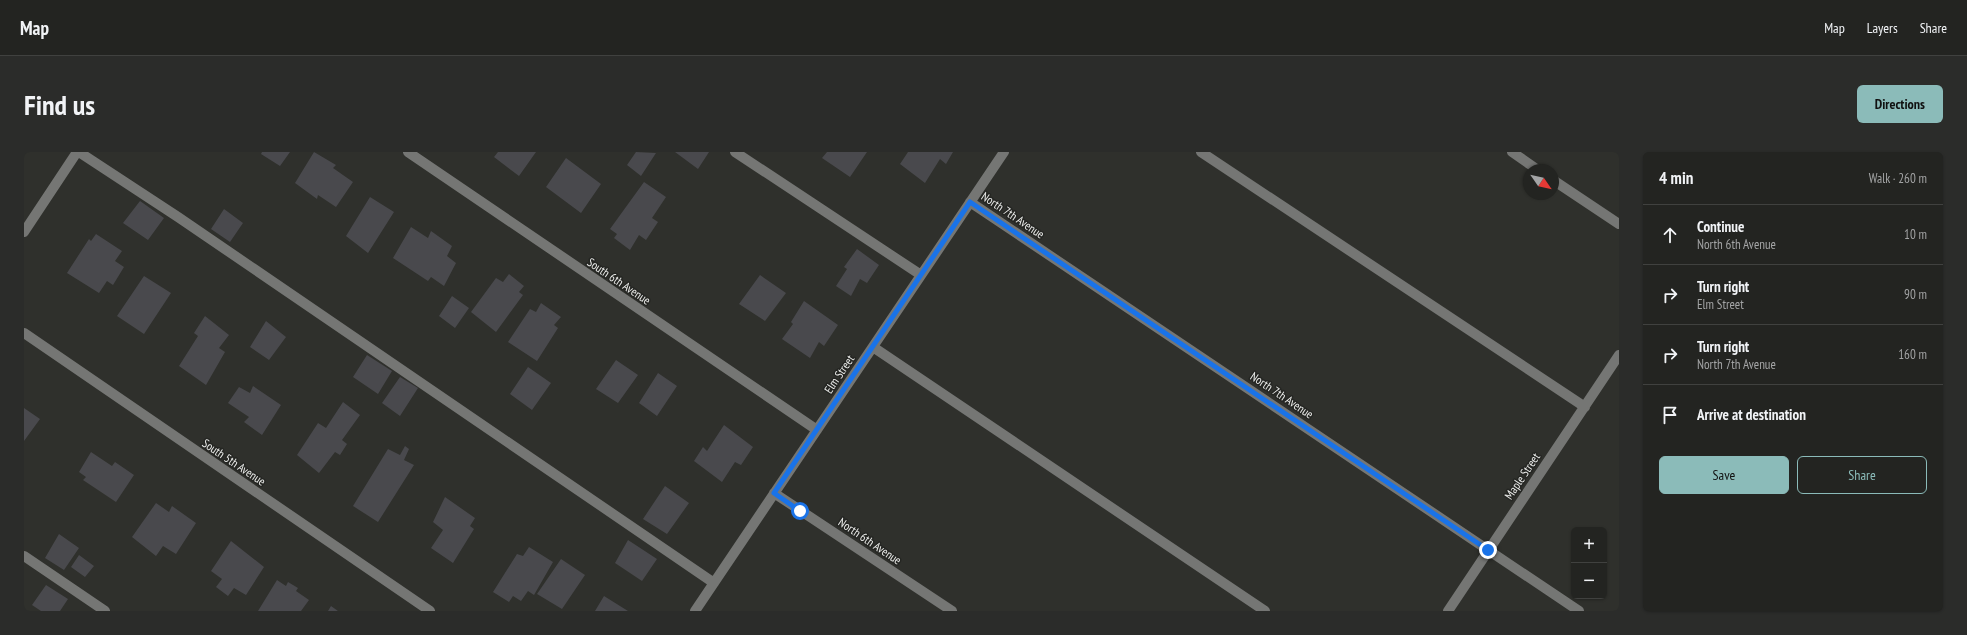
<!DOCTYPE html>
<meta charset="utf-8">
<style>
:root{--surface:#232421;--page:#2b2c2a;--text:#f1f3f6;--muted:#a3a4a5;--line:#40413f;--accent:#8bbbb9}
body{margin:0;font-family:"PT Sans Narrow",sans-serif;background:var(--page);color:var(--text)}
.controls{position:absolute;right:12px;bottom:12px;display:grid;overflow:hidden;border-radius:6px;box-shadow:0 1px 3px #0004}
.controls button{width:36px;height:36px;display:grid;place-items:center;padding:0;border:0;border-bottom:1px solid var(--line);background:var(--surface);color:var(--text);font:20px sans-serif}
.compass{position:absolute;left:1499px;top:12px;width:36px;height:36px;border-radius:50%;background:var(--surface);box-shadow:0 1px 3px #0004;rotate:124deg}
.stop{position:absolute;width:12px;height:12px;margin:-9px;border:3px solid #1a73e8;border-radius:50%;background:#fff}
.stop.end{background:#1a73e8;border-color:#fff;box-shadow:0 1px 4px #0008}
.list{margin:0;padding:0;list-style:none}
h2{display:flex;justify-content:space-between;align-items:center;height:52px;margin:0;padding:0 16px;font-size:17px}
h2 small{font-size:13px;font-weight:400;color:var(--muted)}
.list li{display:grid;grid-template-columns:26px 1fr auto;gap:12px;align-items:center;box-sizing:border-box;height:60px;padding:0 16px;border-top:1px solid var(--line)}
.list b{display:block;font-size:15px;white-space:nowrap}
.list p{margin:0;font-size:13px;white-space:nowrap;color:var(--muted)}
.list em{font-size:13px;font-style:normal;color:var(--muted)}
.actions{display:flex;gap:8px;padding:12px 16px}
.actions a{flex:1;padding:9px 0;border:1px solid var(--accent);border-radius:6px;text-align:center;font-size:14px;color:var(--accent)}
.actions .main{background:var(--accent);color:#111}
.icon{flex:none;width:22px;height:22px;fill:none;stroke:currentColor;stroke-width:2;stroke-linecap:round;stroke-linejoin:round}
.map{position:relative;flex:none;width:1595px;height:459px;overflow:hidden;border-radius:6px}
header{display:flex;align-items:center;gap:24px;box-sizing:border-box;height:56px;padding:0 20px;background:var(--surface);border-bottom:1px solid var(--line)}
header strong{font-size:19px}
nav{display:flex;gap:22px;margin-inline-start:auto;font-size:14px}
.intro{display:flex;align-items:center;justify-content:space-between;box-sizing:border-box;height:96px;padding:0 24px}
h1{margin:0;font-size:28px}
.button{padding:10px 18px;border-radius:6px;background:var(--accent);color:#111;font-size:14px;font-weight:700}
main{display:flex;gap:24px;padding:0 24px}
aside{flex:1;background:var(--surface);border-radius:6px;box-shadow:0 1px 3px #0004}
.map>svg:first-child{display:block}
</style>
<header>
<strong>Map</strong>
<nav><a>Map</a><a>Layers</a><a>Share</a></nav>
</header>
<div class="intro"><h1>Find us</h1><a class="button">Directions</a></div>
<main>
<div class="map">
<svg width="1595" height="459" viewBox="0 0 1595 459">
<rect width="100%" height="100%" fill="#2f302c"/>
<path fill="#49494d" d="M238,0H266L256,14L237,2Z
M290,0L312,13L309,16L329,30L312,55L294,43L293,47L271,31Z
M474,0H512L495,24L470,5Z
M612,0L632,1L617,24L603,13Z
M651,0H685L674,17Z
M803,0H843L826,25L798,6Z
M884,0H929L922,12L916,7L901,31L876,12Z
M542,6L577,32L557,61L522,35Z
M620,30L642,45L628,66L634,70L622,88L615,83L606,98L590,86L593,82L586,77Z
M346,45L370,60L344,101L322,84Z
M116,49L140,66L124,88L99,71Z
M200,57L219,71L206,90L187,77Z
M387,75L404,86L407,79L428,94L423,104L432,111L420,134L407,125L404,129L369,106Z
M72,82L98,99L91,109L100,115L89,133L83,129L75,141L43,121L65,87L67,89Z
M833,97L855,113L843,131L836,127L827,144L812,134L823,117L820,115Z
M485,122L500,134L495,140L499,143L472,180L447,160L472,126L479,130Z
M736,123L762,141L741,169L715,152Z
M120,124L147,141L120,182L93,164Z
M428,144L445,156L431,176L415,164Z
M780,149L814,173L800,194L795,190L786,206L758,187L769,172L767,170Z
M517,151L537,165L530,173L534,176L513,209L484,190L506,157L512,160Z
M181,164L205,183L195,196L201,200L182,233L155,214L174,184L170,181Z
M242,169L262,185L245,208L226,195Z
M343,203L368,219L354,242L329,225Z
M592,208L614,223L594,251L572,237Z
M504,215L527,231L508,258L486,242Z
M634,221L653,234L633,264L615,251Z
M376,225L394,236L376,264L358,251Z
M229,234L257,253L238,283L220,270L225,265L204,251L215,235L226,241Z
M319,250L336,263L318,288L323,292L316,303L311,300L295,321L273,303L294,271L302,276Z
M0,256L16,267L0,289Z
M700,273L729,295L717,313L711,310L698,330L670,309L679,295L683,299Z
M381,294L385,297L380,308L390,313L354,370L329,354L364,297L376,303Z
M67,300L88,314L91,310L110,323L92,350L59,328L62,325L55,320Z
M641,334L665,351L643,382L619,367Z
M421,345L451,366L446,374L450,377L429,411L407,396L419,378L409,370Z
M132,351L145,360L148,354L172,371L152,402L139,394L132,404L108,385Z
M35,382L55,396L40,418L21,406Z
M604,388L633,407L618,429L591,411Z
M207,389L240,415L222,443L210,436L204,444L192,435L198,427L187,419Z
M505,395L529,410L510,443L504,439L497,449L489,444L485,450L469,440L493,402L499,404Z
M55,403L70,414L61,425L47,415Z
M537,407L561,423L538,457L513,442Z
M253,428L262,434L264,430L274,436L272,439L285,448L277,459H234Z
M22,433L44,447L36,459H17L8,453Z
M580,444L604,459H571Z
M307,454L314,459H304Z"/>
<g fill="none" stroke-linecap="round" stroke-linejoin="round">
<path stroke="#757674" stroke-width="10" d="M55,0L154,65L690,431
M384,0L793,278
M711,0L897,123
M1177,0L1561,255
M1488,0L1514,18
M1529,28L1595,72
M946,50L1555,459
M0,80L53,0
M0,181L406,459
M849,195L1241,459
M750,341L928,459
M0,404L81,459
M671,459L980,0
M1424,459L1595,203"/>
</g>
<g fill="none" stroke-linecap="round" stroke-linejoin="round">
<path stroke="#1a73e8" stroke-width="5" d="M776,359L750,341L946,50L1464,398"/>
</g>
<g text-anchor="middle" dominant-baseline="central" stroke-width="3" stroke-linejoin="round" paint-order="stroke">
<g font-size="12" fill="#ebecea" stroke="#252623">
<text transform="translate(989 63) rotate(34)">North 7th Avenue</text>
<text transform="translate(595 129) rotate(34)">South 6th Avenue</text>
<text transform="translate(815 222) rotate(-56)">Elm Street</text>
<text transform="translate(1258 243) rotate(34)">North 7th Avenue</text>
<text transform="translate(210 310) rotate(34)">South 5th Avenue</text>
<text transform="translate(1498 324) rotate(-56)">Maple Street</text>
<text transform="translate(846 389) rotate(34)">North 6th Avenue</text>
</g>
</g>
</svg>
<div class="controls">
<button>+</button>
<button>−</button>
</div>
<svg class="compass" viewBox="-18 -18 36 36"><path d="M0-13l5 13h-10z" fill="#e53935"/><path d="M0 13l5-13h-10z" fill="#a3a4a5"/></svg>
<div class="stop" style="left:776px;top:359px"></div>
<div class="stop end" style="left:1464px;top:398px"></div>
</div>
<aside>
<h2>4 min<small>Walk · 260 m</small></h2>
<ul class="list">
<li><svg class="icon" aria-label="ahead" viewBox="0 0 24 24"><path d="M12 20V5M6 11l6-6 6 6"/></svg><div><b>Continue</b><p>North 6th Avenue</p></div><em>10 m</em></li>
<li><svg class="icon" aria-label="right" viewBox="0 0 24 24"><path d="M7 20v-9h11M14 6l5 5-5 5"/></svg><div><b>Turn right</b><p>Elm Street</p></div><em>90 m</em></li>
<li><svg class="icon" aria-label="right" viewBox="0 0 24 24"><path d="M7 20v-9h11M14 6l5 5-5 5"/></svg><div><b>Turn right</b><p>North 7th Avenue</p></div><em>160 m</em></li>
<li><svg class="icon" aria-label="arrive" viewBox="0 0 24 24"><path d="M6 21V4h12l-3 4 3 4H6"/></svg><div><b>Arrive at destination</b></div></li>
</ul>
<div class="actions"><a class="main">Save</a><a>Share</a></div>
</aside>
</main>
